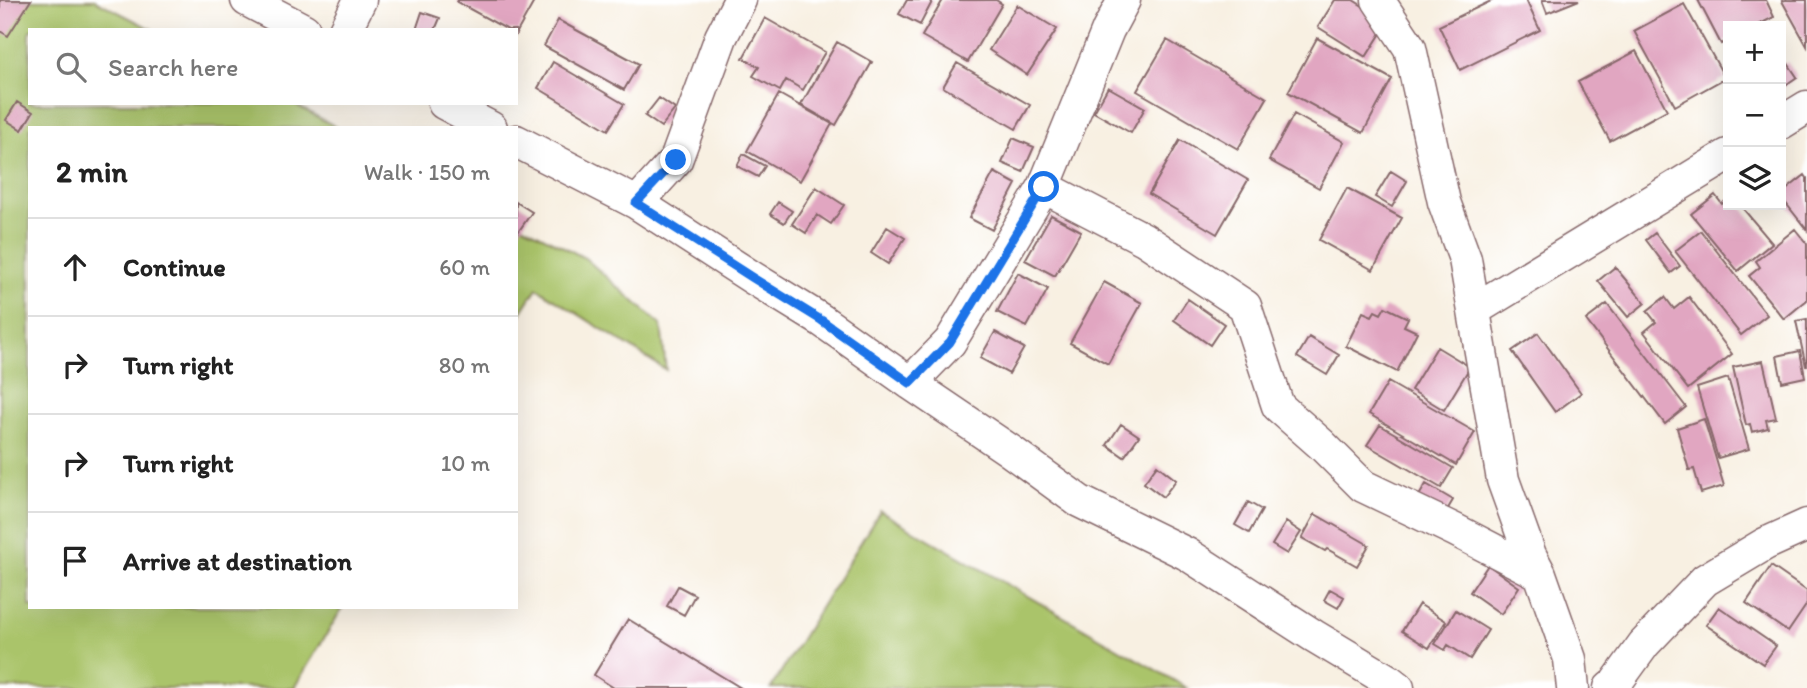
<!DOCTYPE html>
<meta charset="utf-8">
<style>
:root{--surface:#fff;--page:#f6f6f6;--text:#222;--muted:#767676;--line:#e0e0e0}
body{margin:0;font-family:Itim,sans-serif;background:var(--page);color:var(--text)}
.controls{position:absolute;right:21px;top:21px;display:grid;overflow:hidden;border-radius:0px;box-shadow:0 7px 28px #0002}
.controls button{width:63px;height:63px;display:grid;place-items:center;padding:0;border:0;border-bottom:2px solid var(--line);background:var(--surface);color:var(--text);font:35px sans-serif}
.stop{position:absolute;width:21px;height:21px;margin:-16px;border:5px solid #1a73e8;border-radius:50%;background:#fff}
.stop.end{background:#1a73e8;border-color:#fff;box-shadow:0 2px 7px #0008}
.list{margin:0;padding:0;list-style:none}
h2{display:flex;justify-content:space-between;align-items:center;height:91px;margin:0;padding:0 28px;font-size:30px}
h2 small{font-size:23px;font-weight:400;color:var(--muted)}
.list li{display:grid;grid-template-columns:46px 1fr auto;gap:21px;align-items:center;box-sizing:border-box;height:98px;padding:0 28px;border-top:2px solid var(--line)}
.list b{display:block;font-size:26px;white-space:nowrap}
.list em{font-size:23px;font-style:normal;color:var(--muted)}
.icon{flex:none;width:38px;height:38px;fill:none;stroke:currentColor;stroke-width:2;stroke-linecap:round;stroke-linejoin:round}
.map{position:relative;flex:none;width:1807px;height:688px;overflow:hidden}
.search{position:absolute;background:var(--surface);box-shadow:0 7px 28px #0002;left:28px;top:28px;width:490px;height:77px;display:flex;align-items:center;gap:18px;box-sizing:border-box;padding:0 24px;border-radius:0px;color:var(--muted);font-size:26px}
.panel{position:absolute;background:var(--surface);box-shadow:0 7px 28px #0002;left:28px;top:126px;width:490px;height:483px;border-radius:0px}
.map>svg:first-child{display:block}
</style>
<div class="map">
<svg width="1807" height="688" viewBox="0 0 1807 688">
<rect width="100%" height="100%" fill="#fff"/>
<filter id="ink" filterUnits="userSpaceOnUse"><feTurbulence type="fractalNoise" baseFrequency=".0143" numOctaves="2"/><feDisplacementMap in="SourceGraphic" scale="14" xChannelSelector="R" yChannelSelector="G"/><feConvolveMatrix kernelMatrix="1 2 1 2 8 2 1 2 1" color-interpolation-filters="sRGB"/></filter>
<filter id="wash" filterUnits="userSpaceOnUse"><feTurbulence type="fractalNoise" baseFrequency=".00686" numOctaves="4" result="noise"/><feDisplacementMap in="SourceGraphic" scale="28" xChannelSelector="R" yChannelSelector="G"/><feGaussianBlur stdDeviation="1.57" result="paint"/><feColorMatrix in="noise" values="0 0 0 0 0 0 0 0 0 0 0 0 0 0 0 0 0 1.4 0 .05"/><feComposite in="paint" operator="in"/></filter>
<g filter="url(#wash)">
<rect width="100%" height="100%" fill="#f8f0e2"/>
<path fill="#aac46a" stroke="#7a724a" stroke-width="2" d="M0,0H95L153,30H30V103H292L338,128H30V607H343L294,688H0Z
M516,222L585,258L661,325L666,370L537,288L516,321Z
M880,511L1187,688H771Z"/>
<g id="blocks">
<path fill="#e1a6c1" d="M0,0H31L8,36L0,31Z
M458,0H535L516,34V30H508L457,2Z
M907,0H933L920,25L899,14Z
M943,0H996L1002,4L968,62L922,36Z
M1335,0H1353L1388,22L1366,57L1318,27Z
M1493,0H1526L1540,30L1460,70L1439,26Z
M1542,0H1579L1547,13Z
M1698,0H1766L1774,17L1756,26H1728V40L1721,44Z
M1785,0H1807V46L1782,1Z
M1684,4L1725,78L1675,106L1634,31Z
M1017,5L1057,29L1027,75L989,50Z
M422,12L440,18L435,30H416Z
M765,18L825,52L803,90L786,80L780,91L753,76L759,67L743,58Z
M558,20L639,64L624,90L544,46Z
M1317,38L1392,79L1363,133L1288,92Z
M1167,40L1267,98L1238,149L1137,91Z
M837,42L872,62L836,125L801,105Z
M1636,51L1667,110L1610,141L1578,82Z
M553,62L624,104L608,130L538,88Z
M1787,62L1797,77L1781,88V67Z
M957,63L1030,105L1016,129L943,87Z
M1108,87L1145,108L1131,133L1094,112Z
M779,94L832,124L800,181L747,151Z
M659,98L675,109L661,127L645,116Z
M17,102L33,112L22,130L6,120Z
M1294,114L1344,142L1319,188L1269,160Z
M1013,138L1034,147L1023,172L1002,163Z
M1180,140L1248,180L1217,234L1149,194Z
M743,154L765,166L758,177L737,166Z
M1391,171L1407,181L1392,207L1375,197Z
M994,172L1016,184L992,230L969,218Z
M1805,175L1807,178V230L1781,197V194Z
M816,187L844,205L831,224L817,215L806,233L792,224Z
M1347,188L1402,218L1373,270L1319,240Z
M1715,195L1722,204L1728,199V205H1740L1772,243L1738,271L1691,214Z
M516,202L532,212L516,235Z
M778,202L792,211L784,223L770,214Z
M1051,215L1081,231L1055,276L1025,260Z
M887,227L905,238L888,264L871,253Z
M1795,229L1807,244V300L1784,319L1749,276L1760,267L1756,261Z
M1701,231L1767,315L1741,335L1675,251Z
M1655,233L1680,266L1671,273L1646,240Z
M1615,267L1645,303L1628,317L1598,281Z
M1018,273L1048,289L1027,327L997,312Z
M1104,282L1142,303L1108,364L1070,343Z
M1665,297L1674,309L1689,297L1732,354L1688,389L1644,332L1656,322L1647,311Z
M1188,299L1224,324L1210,345L1174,320Z
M1607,304L1686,407L1665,424L1586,320Z
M1385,307L1408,318L1404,326L1417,332L1397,372L1346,346L1363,312L1372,316L1375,311L1381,314Z
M1807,319V366H1806L1796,321Z
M995,332L1024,348L1009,374L980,358Z
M1538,333L1581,393L1555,412L1512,351Z
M1309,337L1339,355L1327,375L1297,357Z
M1437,347L1470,367L1444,410L1411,390Z
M1800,351L1805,377L1782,382L1777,356Z
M1763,361L1776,418L1766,420L1768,428L1752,432L1750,424L1746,425L1733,367Z
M1728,378L1749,449L1718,458L1697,388Z
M1388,382L1475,432L1456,465L1369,414Z
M1704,419L1724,486L1701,493L1694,469L1689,470L1677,428Z
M1121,424L1139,436L1124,457L1107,445Z
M1380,425L1453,468L1441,488L1367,445Z
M1157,465L1176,480L1163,497L1144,483Z
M1426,484L1453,500L1443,517L1416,501Z
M1248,502L1262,510L1249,533L1235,525Z
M1315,514L1369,545L1357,566L1327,549L1325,551L1302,538Z
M1286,522L1301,532L1287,554L1272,545Z
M1488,565L1519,587L1501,614L1470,592Z
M1771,566L1807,591V604L1788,632L1746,603Z
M678,586L695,595L684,615L667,606Z
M1330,589L1344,597L1338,608L1324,600Z
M1419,604L1446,621L1429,648L1402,631Z
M1719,607L1776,646L1763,664L1706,625Z
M1456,610L1488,630L1470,659L1448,645L1445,650L1435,644Z
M628,619L741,688H614L594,675Z"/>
</g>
</g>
<g filter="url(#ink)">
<use href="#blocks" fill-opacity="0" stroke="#87686b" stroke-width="2"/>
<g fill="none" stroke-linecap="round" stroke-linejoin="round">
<g stroke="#87686b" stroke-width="35">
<path id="minor" d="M247,0L304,30
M1378,0L1410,48L1444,202L1465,259L1503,480L1530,555L1540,574L1570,659L1573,688
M345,30L360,0
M444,103L491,128
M1781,123L1807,107
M516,141L637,203L753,278L821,320L910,383L1009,450L1079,501L1187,554L1314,636L1389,681L1398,688
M1044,187L1144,239L1245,306L1278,406L1321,444L1363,486L1455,530L1540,574
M637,203L676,160L721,37L740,0
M1474,310L1728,155
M910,383L950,342L1044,187L1108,30L1124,0
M1610,688L1615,684L1644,644L1705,580L1765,544L1807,525"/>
</g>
<use href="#minor" stroke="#fff" stroke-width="32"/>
</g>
</g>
<g fill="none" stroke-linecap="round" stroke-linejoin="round" filter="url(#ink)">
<path stroke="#1a73e8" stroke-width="9" d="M676,160L636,203L753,278L821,320L910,383L950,342L1044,187"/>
</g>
</svg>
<div class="controls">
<button>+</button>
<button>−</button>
<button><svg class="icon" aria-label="layers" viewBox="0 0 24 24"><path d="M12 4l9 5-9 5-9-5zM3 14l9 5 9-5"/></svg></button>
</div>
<div class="stop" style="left:1044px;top:187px"></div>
<div class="stop end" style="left:676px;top:160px"></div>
<div class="search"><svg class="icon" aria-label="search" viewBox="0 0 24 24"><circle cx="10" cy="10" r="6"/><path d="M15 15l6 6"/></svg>Search here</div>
<section class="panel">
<h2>2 min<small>Walk · 150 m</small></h2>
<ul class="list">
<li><svg class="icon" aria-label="ahead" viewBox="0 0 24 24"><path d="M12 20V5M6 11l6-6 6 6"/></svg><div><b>Continue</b></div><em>60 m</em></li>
<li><svg class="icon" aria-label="right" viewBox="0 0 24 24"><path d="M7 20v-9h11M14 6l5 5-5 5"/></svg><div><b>Turn right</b></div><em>80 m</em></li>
<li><svg class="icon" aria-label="right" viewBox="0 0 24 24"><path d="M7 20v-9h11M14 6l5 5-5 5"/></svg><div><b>Turn right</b></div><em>10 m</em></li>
<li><svg class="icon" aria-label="arrive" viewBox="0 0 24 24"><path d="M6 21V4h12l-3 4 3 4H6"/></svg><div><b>Arrive at destination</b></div></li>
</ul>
</section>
</div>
